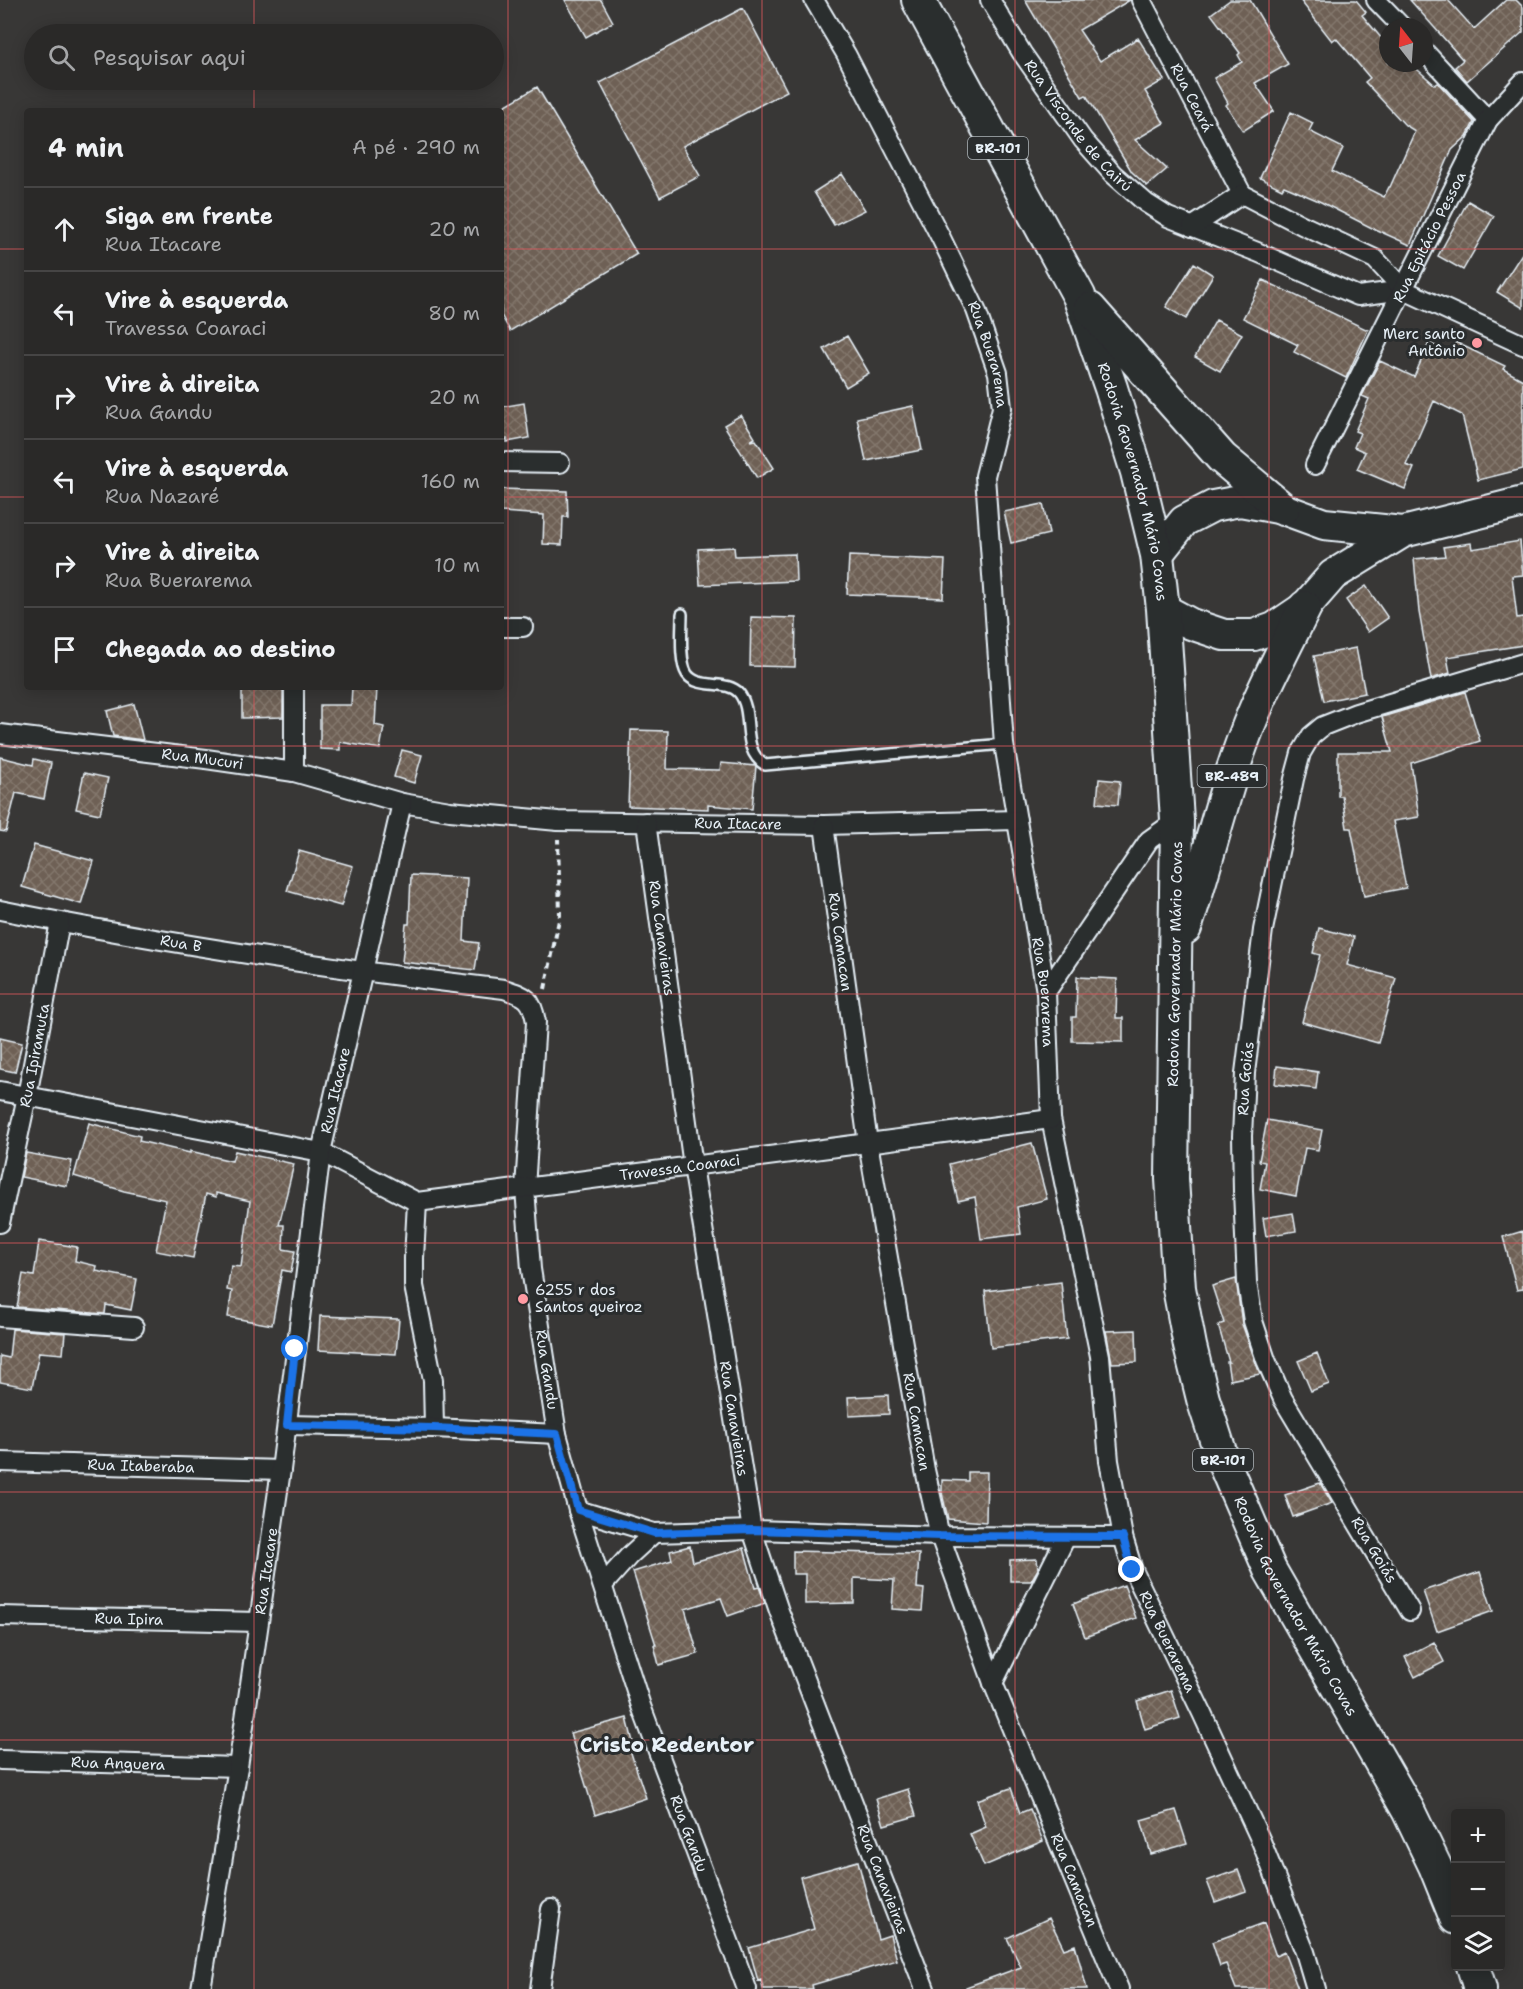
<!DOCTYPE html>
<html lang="pt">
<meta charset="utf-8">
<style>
:root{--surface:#2a2928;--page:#323130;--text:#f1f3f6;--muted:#a5a6a8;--line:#464545}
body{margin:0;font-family:"Shantell Sans",sans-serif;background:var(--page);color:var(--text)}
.controls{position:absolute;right:18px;bottom:18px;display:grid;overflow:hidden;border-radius:6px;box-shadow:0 3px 15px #0003}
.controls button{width:54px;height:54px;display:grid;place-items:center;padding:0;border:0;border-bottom:2px solid var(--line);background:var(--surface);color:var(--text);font:30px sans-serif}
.compass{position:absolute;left:1379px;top:18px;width:54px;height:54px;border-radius:50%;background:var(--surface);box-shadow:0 3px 15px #0003;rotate:343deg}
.stop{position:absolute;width:18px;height:18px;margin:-14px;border:4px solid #1a73e8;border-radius:50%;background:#fff}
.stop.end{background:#1a73e8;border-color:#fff;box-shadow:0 2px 6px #0008}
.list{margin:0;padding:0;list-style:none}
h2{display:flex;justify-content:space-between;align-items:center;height:78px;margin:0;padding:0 24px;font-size:26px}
h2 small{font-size:20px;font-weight:400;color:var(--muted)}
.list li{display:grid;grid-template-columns:39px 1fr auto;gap:18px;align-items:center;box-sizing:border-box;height:84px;padding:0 24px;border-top:2px solid var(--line)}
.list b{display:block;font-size:22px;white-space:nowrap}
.list p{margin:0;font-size:20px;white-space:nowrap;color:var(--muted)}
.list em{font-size:20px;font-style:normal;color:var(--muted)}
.icon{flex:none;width:33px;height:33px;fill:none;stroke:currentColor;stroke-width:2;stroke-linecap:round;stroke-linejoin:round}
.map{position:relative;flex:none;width:1523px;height:1989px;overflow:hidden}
.search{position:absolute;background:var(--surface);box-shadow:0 3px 15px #0003;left:24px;top:24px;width:480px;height:66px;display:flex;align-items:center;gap:15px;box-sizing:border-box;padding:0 21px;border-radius:33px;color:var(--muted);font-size:22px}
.panel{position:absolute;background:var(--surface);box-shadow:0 3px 15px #0003;left:24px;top:108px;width:480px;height:582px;border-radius:6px}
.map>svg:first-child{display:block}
</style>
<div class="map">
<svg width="1523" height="1989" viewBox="0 0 1523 1989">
<defs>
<pattern id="building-cross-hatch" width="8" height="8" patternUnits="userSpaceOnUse" patternTransform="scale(1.5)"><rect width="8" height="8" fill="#6e6054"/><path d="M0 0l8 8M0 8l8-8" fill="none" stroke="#83776d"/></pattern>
</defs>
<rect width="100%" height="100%" fill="#383736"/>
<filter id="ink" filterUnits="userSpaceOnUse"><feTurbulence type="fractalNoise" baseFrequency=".0167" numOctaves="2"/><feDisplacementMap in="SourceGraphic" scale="12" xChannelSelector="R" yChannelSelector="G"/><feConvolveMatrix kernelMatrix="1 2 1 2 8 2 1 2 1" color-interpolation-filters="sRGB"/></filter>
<g filter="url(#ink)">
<path fill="url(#building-cross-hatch)" stroke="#e8f1f8" stroke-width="1.5" d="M565,0H601L613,22L586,37Z
M1025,0H1130L1079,30L1100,61L1138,38L1164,80L1145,91L1164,123L1135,140L1167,169L1147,186L1132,172L1086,95L1082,97Z
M1230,0H1250L1288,64L1255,83L1274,111L1243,131L1226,105L1228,103L1214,78L1242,62L1238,55L1240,53L1211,14Z
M1300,0H1356L1366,12L1362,15L1388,46V63H1410L1435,85L1438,83L1474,122L1467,136L1452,150L1410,245L1370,227L1319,201L1284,186L1282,189L1260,178L1291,112L1313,123L1309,131L1343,148L1332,171L1384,197L1389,187H1390L1415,131L1405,125L1365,82L1370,78L1336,38L1332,41Z
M1410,0H1448L1474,29L1506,0H1516L1523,7V32L1467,81L1455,67L1463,60Z
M743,8L787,91L683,146L700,176L660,197L600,83Z
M537,87L637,254L510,331L501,315V108Z
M842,174L865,210L834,225L814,192Z
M1468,201L1494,216L1463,270L1438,256Z
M1523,252V308L1497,292Z
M1194,263L1213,275L1186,319L1166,307Z
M1263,280L1368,330L1346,378L1294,352L1298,345L1243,318Z
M1216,320L1242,334L1220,371L1195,357Z
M847,336L869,373L846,387L824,349Z
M1455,342L1505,366L1503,369L1523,380V469L1478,480L1462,415L1434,401L1406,465L1414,468L1405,489L1357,469L1365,452L1354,447L1360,433L1355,431L1369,399L1362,396L1380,361L1414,377L1429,343L1450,353Z
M524,403L529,438L507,442V439L501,440V407Z
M913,406L922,450L866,461L857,418Z
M741,415L755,438L750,441L756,440L774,468L757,478L724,425Z
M501,489L567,491L568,517H563L562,545L543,544L544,515L501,512Z
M1043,504L1049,534L1011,543L1004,512Z
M1520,541L1523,575L1512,576L1517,618L1523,617V645L1447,657L1450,673L1431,679L1419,612L1414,559L1445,556L1443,547L1471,543L1472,549Z
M734,547L735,556L795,554L796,581L700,585L698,549Z
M849,556L945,560L943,598L847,594Z
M1366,586L1388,618L1368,632L1346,600Z
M751,617L796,618L795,667L750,666Z
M1356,648L1365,693L1324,701L1314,656Z
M242,687H283V717L242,718Z
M352,687H377L375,725L384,727L380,749L340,742V750L320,749V705H351Z
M1465,692L1480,741L1411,763L1419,817L1393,821L1406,888L1364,896L1351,828H1347L1342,796H1338V752H1392L1382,717Z
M134,704L143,740L113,736L107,711Z
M631,730L668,731L667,769L720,770L721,763L756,766L752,809L708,805V809L628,806Z
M402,750L422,755L414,783L394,777Z
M0,757L33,765L34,759L51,763L44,799L16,793L6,832L0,831Z
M84,773L108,778L100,814L76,809Z
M1099,779L1120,781L1118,805L1097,803Z
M34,845L94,861L81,904L22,887Z
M299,851L353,866L341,906L287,891Z
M411,875L467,878L464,941L479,943L475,970L402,962L406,924H409Z
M1319,928L1354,937L1347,965L1396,978L1378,1043L1302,1022L1320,955L1313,953Z
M1077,977L1117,979L1116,1018H1123V1042L1072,1041V1017H1076Z
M0,1038L22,1043L15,1072L0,1069Z
M1277,1066L1318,1072L1316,1089L1275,1084Z
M1267,1120L1322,1130L1318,1150L1305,1148L1296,1196L1260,1189L1265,1162L1259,1161Z
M89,1123L140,1136L139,1141L190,1153V1151L232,1161L235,1151L294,1164L279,1225H284L283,1249L295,1251L291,1272L282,1270L272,1325L228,1317L232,1291L227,1290L231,1266L241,1267L250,1201L216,1193V1197L206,1194L193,1258L156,1251L166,1200L124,1191L74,1176Z
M1032,1143L1047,1199L1017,1207L1021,1234L981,1239L975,1197L958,1201L949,1164Z
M26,1153L72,1161L67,1186L21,1177Z
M1293,1213L1296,1231L1266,1236L1263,1218Z
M1523,1231V1289L1517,1290L1503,1237Z
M39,1241L77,1247L75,1261L97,1266L96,1271L137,1279L131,1310L106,1305L105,1314L17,1307L23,1274L34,1276Z
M1236,1279L1242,1324L1260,1374L1230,1380L1227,1362H1229L1218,1325L1224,1323L1212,1286Z
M1061,1282L1067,1339L991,1348L985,1291Z
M320,1316L399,1319L396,1354L318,1350Z
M12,1329L65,1333L63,1354L39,1352L32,1388L0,1382V1356L9,1358Z
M1136,1330L1137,1362L1112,1363L1106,1331Z
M1317,1353L1329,1384L1311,1391L1298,1361Z
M888,1395L889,1414L849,1416L848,1397Z
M968,1472H987L986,1522L948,1519L942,1493V1480L968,1481Z
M1320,1483L1332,1503L1293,1517L1285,1495Z
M690,1546L693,1562L744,1548L755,1588L759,1587L765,1603L728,1616L721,1598L685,1609L698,1654L659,1665L654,1645H656L633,1572L672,1560L670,1551Z
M793,1551L919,1554L917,1588L924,1589L922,1611L892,1609L894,1580L854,1578V1603L805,1604V1574H793Z
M1037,1559L1038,1569L1031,1581H1010V1560Z
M1480,1572L1493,1611L1437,1631L1423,1591Z
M1124,1585L1136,1618L1085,1637L1073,1604Z
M1434,1642L1444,1662L1415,1677L1405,1657Z
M1171,1690L1180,1718L1145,1729L1137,1701Z
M627,1718L633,1742L628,1744L646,1798L595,1815L570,1733Z
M1011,1788L1020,1813L1030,1809L1043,1841L984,1866L970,1834L986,1827L977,1800Z
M908,1789L916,1816L884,1825L876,1799Z
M1176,1810L1187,1844L1151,1854L1141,1820Z
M858,1861L878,1939L890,1935L897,1960L812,1985L813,1989H763L761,1980L758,1981L749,1948L814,1929L800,1877Z
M1238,1870L1246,1891L1215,1902L1207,1881Z
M1049,1918L1064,1949L1075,1945L1087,1989H966V1987L1021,1967L1007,1938Z
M1264,1923L1276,1956L1284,1952L1298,1989H1236L1226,1964L1220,1966L1212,1942Z"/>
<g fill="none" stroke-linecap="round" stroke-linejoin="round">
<g stroke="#e8f1f8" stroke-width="14">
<path id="service" d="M682,614C682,629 679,662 687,674C698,690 727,679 739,693C755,713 739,749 765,765L1004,744"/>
</g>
<g stroke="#e8f1f8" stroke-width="22">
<g id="minor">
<path id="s1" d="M814,0L846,54L941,238L976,310L998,373L1002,408L985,476L1004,744L1046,992L1051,1119L1100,1356L1109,1461L1123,1537L1133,1570L1202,1713L1261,1841L1305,1952L1316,1989"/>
<path id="s2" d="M990,0L1022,53L1083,140L1113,174L1146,203L1168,217L1257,252L1358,296L1404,290"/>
<path id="s3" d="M1141,0L1242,194"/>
<path d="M1376,0L1402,27"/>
<path d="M1424,51L1488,120"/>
<path d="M1242,194L1302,225L1375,259L1404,290L1523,345"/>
<path d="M1192,227L1242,194"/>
<path d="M501,462L560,463"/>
<path id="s4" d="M1315,465L1488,120L1523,82"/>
<path d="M501,627H523"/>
<path id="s5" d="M0,734L206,759L294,772L402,803L450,811L558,821L824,825L1017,820"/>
<path d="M294,772V687"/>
<path id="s6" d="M646,822L693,1166L752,1530L779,1611L925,1989"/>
<path id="s7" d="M824,825L868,1143L925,1470L940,1536L993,1683L1119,1989"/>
<path id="s8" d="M0,910C167,944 335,969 504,989C526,996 532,998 536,1022L525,1188L531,1269L557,1434L578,1510L641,1706L747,1989"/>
<path d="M1046,992L1149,840L1177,820"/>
<path id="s9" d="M0,1091L321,1152L417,1202L1051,1119"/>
<path d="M417,1202L414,1258V1286L433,1380L434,1428"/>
<path id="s10" d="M0,1223L27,1096L60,922"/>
<path d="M0,1317L134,1327"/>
<path d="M287,1425L434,1428L557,1434"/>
<path id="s11" d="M0,1462L281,1470"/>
<path d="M578,1510L654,1533L752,1530L940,1536L1123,1537"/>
<path d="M603,1585L629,1556L654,1533"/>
<path id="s12" d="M1410,1611L1283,1399L1266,1360L1253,1321L1247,1282L1243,1191L1242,1136L1245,1073L1263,930L1294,779L1301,753L1311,736L1323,726L1356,713L1523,663"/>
<path id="s13" d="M0,1616L258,1622"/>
<path d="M993,1683L1066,1537"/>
<path id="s14" d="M0,1760L238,1767"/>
<path id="s15" d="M201,1989L238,1767L281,1470L321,1152L402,803"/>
<path d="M540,1989L551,1909"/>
</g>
</g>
<g stroke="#e8f1f8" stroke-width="34">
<path id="primary" d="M1157,555L1184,521L1213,506L1240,501L1283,509L1324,524L1403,532
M1163,609L1191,624L1224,635H1254L1274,628L1305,607L1333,575L1403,532L1523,502"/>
</g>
<g stroke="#e8f1f8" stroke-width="36">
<g id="trunk">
<path id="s16" d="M918,0L1079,296L1111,388L1137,472L1157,555L1163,609L1177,820L1172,1179L1179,1288L1190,1346L1203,1399L1223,1461L1270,1570L1408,1810L1435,1866L1456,1918"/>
<path d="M1090,309L1222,458L1283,509"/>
<path d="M1185,928C1210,856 1225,780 1255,710C1270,675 1288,641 1305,607"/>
<path d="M1473,1966L1480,1989"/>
</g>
</g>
<path stroke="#e8f1f8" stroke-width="4" stroke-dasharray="6 4.5" stroke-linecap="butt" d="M545,989L560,915L558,839"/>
<use href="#service" stroke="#2a2d2e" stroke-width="9"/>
<use href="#minor" stroke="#2a2d2e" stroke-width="18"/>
<use href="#primary" stroke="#2a2d2e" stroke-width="30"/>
<use href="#trunk" stroke="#2a2d2e" stroke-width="32"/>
</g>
</g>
<g fill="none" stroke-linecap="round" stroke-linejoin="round" filter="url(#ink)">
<path stroke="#1a73e8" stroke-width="8" d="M295,1349L287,1425L434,1428L557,1434L578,1510L654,1533L752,1530L940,1536L1123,1537L1132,1570"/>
</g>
<path fill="none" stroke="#da5a5c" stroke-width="1.5" stroke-opacity="0.55" d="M254,0V34M508,0V1989M762,0V1989M1015,0V1989M1269,0V1989M254,80V111M0,249H27M501,249H1523M0,497H27M501,497H1523M254,687V1989M0,746H1523M0,994H1523M0,1243H1523M0,1492H1523M0,1740H1523"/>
<g fill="#ff9aa2" stroke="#2a2d2e" stroke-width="2">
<circle cx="1477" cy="343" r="6"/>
<circle cx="523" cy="1299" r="6"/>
</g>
<g text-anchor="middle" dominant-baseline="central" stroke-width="6" stroke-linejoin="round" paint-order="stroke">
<g fill="#2a2d2e" stroke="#afb6bb" stroke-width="1.5">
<rect x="968" y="137" width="60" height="22" rx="4.5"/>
<rect x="1197.5" y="765" width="69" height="22" rx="4.5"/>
<rect x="1193" y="1449" width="60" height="22" rx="4.5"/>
</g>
<g font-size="14" font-weight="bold" fill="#e8f1f8">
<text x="998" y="148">BR-101</text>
<text x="1232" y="776">BR-489</text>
<text x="1223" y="1460">BR-101</text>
</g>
<g font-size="15" fill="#e8f1f8" stroke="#2a2d2e">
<text stroke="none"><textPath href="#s3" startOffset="110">Rua Ceará</textPath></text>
<text stroke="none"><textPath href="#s2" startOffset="154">Rua Visconde de Cairú</textPath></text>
<text stroke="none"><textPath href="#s4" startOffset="255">Rua Epitácio Pessoa</textPath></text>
<text stroke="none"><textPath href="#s1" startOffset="396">Rua Buerarema</textPath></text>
<text stroke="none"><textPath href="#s16" startOffset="531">Rodovia Governador Mário Covas</textPath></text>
<text stroke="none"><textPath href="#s5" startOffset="204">Rua Mucuri</textPath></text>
<text stroke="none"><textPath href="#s5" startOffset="746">Rua Itacare</textPath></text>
<text stroke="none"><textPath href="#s6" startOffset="117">Rua Canavieiras</textPath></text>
<text stroke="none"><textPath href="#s8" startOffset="184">Rua B</textPath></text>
<text stroke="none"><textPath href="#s7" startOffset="118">Rua Camacan</textPath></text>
<text transform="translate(1175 964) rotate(-89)">Rodovia Governador Mário Covas</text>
<text stroke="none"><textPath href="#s1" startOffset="1042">Rua Buerarema</textPath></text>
<text stroke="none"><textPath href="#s10" startOffset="171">Rua Ipiramuta</textPath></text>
<text stroke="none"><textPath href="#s12" startOffset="574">Rua Goiás</textPath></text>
<text stroke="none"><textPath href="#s15" startOffset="909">Rua Itacare</textPath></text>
<text stroke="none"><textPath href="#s9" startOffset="700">Travessa Coaraci</textPath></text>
<text stroke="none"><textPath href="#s8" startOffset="910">Rua Gandu</textPath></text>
<text stroke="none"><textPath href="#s6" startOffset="603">Rua Canavieiras</textPath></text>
<text stroke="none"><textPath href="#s7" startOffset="604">Rua Camacan</textPath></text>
<text stroke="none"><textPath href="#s11" startOffset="141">Rua Itaberaba</textPath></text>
<text transform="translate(1374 1550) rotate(59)">Rua Goiás</text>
<text stroke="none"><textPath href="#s15" startOffset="423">Rua Itacare</textPath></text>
<text stroke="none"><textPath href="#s16" startOffset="1683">Rodovia Governador Mário Covas</textPath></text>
<text stroke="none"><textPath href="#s13" startOffset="129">Rua Ipira</textPath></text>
<text stroke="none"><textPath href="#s1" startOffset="1708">Rua Buerarema</textPath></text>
<text stroke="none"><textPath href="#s14" startOffset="118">Rua Anguera</textPath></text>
<text stroke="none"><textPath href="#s8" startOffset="1396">Rua Gandu</textPath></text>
<text stroke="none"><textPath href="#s6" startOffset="1089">Rua Canavieiras</textPath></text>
<text stroke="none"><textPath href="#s7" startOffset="1090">Rua Camacan</textPath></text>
</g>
<g font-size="15" fill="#e8f1f8" stroke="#2a2d2e" text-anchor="end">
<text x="1465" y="334">Merc santo<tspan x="1465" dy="17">Antônio</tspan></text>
<text x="535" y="1290" text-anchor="start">6255 r dos<tspan x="535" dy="17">Santos queiroz</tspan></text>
</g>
<g font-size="21" font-weight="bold" fill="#e8f1f8" stroke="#2a2d2e">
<text x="667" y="1745">Cristo Redentor</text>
</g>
</g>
</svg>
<div class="controls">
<button>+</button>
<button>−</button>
<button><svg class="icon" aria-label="layers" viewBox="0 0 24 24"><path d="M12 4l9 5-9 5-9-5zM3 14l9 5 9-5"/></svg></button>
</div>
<svg class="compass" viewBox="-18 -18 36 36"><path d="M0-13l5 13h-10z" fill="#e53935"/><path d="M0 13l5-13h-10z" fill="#a5a6a8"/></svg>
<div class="stop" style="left:295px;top:1349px"></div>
<div class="stop end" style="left:1132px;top:1570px"></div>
<div class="search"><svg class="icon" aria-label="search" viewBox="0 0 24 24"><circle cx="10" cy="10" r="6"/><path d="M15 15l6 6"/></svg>Pesquisar aqui</div>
<section class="panel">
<h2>4 min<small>A pé · 290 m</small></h2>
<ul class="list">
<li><svg class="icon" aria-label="ahead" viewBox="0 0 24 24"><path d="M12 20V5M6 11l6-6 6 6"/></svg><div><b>Siga em frente</b><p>Rua Itacare</p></div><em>20 m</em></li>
<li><svg class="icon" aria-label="left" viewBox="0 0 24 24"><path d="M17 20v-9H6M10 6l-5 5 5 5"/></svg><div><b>Vire à esquerda</b><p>Travessa Coaraci</p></div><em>80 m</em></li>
<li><svg class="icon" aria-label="right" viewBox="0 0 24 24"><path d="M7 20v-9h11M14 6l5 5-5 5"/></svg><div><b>Vire à direita</b><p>Rua Gandu</p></div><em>20 m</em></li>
<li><svg class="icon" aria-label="left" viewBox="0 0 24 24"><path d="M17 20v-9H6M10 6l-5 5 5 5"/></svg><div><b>Vire à esquerda</b><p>Rua Nazaré</p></div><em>160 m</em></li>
<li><svg class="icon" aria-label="right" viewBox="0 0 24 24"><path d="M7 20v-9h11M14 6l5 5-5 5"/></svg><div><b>Vire à direita</b><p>Rua Buerarema</p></div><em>10 m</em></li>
<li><svg class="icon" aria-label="arrive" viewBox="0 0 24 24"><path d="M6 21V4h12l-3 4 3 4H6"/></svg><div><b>Chegada ao destino</b></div></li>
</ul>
</section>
</div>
